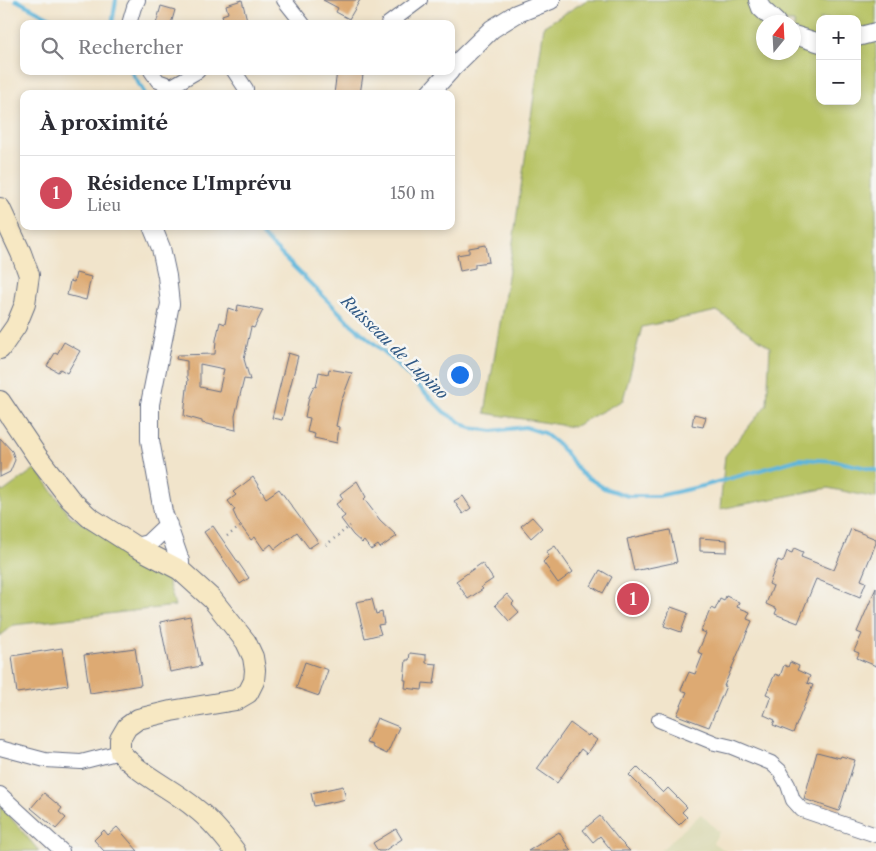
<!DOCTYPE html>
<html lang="fr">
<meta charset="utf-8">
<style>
:root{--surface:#fff;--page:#f7f7f7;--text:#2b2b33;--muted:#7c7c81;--line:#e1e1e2;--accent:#d1495b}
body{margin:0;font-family:"Libre Caslon Text",serif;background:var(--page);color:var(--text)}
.controls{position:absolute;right:15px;top:15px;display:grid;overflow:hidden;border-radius:10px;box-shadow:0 2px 8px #0003}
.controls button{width:45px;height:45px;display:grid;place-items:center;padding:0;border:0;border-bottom:1px solid var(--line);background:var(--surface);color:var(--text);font:25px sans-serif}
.compass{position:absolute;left:756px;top:15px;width:45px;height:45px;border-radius:50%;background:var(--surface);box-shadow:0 2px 8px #0003;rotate:18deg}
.you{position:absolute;left:459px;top:374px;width:18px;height:18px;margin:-12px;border:4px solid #fff;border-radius:50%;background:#1a73e8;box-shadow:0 0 0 8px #1a73e833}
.badge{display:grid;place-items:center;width:32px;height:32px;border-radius:50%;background:var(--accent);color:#fff;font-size:16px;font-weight:700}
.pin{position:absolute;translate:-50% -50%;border:2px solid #fff;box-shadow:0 1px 5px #0006}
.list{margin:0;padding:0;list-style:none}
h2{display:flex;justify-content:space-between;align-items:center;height:65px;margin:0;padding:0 20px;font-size:21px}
h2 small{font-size:16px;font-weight:400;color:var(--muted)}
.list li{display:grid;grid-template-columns:32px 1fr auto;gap:15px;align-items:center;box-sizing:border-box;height:75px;padding:0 20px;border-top:1px solid var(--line)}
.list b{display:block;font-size:19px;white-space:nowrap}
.list p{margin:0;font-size:16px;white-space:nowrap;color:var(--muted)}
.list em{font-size:16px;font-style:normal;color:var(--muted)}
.icon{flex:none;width:28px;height:28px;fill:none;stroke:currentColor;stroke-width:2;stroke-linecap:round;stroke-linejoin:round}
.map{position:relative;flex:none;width:876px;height:851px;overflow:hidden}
.search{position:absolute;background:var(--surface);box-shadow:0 2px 8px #0003;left:20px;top:20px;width:435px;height:55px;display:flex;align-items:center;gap:12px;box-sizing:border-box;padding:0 18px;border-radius:10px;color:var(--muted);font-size:19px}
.panel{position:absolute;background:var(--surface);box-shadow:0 2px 8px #0003;left:20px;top:90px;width:435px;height:140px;border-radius:10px}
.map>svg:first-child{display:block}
</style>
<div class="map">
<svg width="876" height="851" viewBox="0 0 876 851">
<rect width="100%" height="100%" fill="#f6f6f2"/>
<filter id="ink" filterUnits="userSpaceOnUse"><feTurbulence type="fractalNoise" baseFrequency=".02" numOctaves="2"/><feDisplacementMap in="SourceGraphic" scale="10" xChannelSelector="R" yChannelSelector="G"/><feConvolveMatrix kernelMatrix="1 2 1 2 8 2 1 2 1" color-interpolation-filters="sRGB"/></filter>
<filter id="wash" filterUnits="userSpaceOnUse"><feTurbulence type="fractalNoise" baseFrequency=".0096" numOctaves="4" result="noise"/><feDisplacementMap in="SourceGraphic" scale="20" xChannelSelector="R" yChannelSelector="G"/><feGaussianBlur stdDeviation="1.12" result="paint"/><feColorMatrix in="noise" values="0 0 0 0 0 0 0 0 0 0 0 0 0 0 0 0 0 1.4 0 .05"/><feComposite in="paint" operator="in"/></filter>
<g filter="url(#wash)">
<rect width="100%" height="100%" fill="#f1e4cb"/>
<path fill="#deddbb" d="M701,814L719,832L713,843L726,851H660Z"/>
<path fill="#b7c364" stroke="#697961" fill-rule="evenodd" d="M587,0H876V498L828,488L720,509L725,456L767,404L770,347L717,311L642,327L623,400L573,427L485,413L509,270L544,26ZM820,19H857V101H820ZM764,22H794V52H764Z
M36,468L70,516L165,570L175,606L14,625L0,636V489L3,492Z
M0,805L39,851H0Z"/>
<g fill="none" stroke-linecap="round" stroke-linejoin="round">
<path stroke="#5eb6db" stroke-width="4" d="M16,0L62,24
M112,24L116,0
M131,71L145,94
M253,226L351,324L388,355L444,412L470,428L493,431L525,427L544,433L560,446L581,473L604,488L628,496H658L703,486L800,459L835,461L876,470"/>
</g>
<g id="blocks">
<path fill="#ddaa73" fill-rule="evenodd" d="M242,0L248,24H225L222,15L228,13L226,5Z
M323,0H360L349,19L336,12L338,8Z
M161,6L175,10L171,24H156Z
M337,71L363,75L360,94H334Z
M486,245L489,262L475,264V268L460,271L457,255L469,253V248Z
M76,273L91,277L86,300L67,295L70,281L74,282Z
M238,305L263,310L254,328L251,327L244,359L250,380L244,379L235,416L236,430L202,423V421L184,416L188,379L187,378V361L176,359L177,355L215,354L216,340L220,322L225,324L228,308L237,311ZM200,364L224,369L219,391L200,387Z
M64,342L80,351L67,373L60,369L58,372L47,366L55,353L57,354Z
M288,353L298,356L282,420L272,418Z
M329,369L352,373L341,402L336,426L339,427L337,443L314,438L315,434L307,432L310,418L305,417L309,397L314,386L316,387L319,372L328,374Z
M694,414L706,417L703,427L692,425Z
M0,438L12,451L15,460L10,472L0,477Z
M253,477L266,498L279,489L318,542L309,548L297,532L275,549L271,544L264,550L255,537L251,540L238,522L233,511L235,510L228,501L236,495L233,492Z
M357,481L366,497L364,499L380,520L397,536L380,548L378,545L371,550L364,541L362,543L353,535L341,519L345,516L336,504L343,499L340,494Z
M463,496L471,508L463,514L454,501Z
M532,517L542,528L531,538L521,526Z
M213,526L249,578L240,584L204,532Z
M851,529L876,539V543L861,580L866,582L860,597L816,579L798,623L775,614L777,609L766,604L773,586L769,584L778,560L783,562L787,551L792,553L794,548L803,552L801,557L834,570Z
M670,530L677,562L634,571L627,539Z
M700,538L727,540V552L700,551Z
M555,546L573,572L558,583L543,562L549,556L546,552Z
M482,563L493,579L481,587L483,589L468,599L456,581Z
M600,570L612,577L603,593L591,586Z
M630,587L644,596L634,613L620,605Z
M876,588V666L857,658L859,653L854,651L862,634L857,632Z
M507,594L514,602L512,604L519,612L509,621L495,605Z
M726,596L739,602L737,607L750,612L747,619L752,621L724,686H726L709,727L677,715L687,692L681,690L689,672L695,674L703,654L698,652L706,633L701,631L711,608L715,610L720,599L724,601Z
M372,599L376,614L382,612L384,624L378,625L381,634L365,638L356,602Z
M671,607L688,613L681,632L664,626Z
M190,616L201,666L170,672L160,622Z
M62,648L68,685L17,693L12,656Z
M135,648L141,685L90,693L84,655Z
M410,653L426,655V663L437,664L434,684L423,683L422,690L405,688L406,680H404L406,660H409Z
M305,662L328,670L319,696L296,688Z
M790,662L799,666L797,670L810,676L807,683L813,685L793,733L773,725L775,720L764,715L771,696L766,694L775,674L780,676L784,665L788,667Z
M377,718L399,727L387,754L372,747L373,745L366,743Z
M570,723L588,736L589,734L597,740L587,754L581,749L557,783L537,769Z
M817,752L840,758L841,756L855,760L839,811L804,799Z
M637,767L663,793L668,788L687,807L682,812L687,817L679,825L629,775Z
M343,786L346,799L314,806L311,793Z
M44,793L62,808L59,812L66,818L56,829L31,808Z
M600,816L619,840L630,851H612L600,836L593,842L583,830Z
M117,827L138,851H104L94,840L104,830L108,835Z
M396,829L402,839L384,851H378L373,843Z
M559,832L571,851H528Z"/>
</g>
</g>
<g filter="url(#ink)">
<use href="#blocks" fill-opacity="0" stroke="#666e84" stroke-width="1"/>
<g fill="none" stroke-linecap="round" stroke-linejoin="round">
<g stroke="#666e84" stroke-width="16">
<path id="minor" d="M284,0L303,24
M129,24L134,7L138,0
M388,24L420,0
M151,71L158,81L172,86L198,71
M234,71L246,89L245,94
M659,720L715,743L732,747L771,763L780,771L788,785L793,800L802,810L876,835
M0,748L45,760L81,762L120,752
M0,794L62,851"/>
</g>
<g stroke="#666e84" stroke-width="20">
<path id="tertiary" d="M758,0L761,8L776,22
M794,35L820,43
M857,37L876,32
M451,69L492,29L516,14L551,0
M429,94L450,71
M152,226L161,248L167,276L170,304L150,404V440L163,512L180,561V570
M136,547L148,544L168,525"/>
</g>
<g stroke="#666e84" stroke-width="22">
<path id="secondary" d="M0,208L21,253L29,275L25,304L16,326L0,349
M0,401L37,456L70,499L89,517L136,547L180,570L212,599L246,642L253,657L255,670L254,681L248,693L236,700L171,711L138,719L127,727L120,739V752C141,776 171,788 195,808C211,820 223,835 235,851"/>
</g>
<path stroke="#666e84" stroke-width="2.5" stroke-dasharray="1 4" stroke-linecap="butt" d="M227,536L243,525
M326,545L350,526"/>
<use href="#minor" stroke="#fff" stroke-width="14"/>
<use href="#tertiary" stroke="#fff" stroke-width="18"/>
<use href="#secondary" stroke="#f7e8c3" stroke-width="20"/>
</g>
</g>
<g text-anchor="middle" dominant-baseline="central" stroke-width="5" stroke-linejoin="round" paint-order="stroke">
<g font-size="16" font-style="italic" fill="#2f5884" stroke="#f6f6f2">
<text transform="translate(395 347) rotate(44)">Ruisseau de Lupino</text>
</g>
</g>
</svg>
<div class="controls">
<button>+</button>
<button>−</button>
</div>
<svg class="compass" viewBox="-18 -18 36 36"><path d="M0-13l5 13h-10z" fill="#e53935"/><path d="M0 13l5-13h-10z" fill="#7c7c81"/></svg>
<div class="you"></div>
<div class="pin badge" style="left:633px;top:599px">1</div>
<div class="search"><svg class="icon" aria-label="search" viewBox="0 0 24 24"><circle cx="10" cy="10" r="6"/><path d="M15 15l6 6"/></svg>Rechercher</div>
<section class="panel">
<h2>À proximité<small></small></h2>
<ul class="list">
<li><span class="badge">1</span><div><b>Résidence L'Imprévu</b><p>Lieu</p></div><em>150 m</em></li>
</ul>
</section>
</div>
